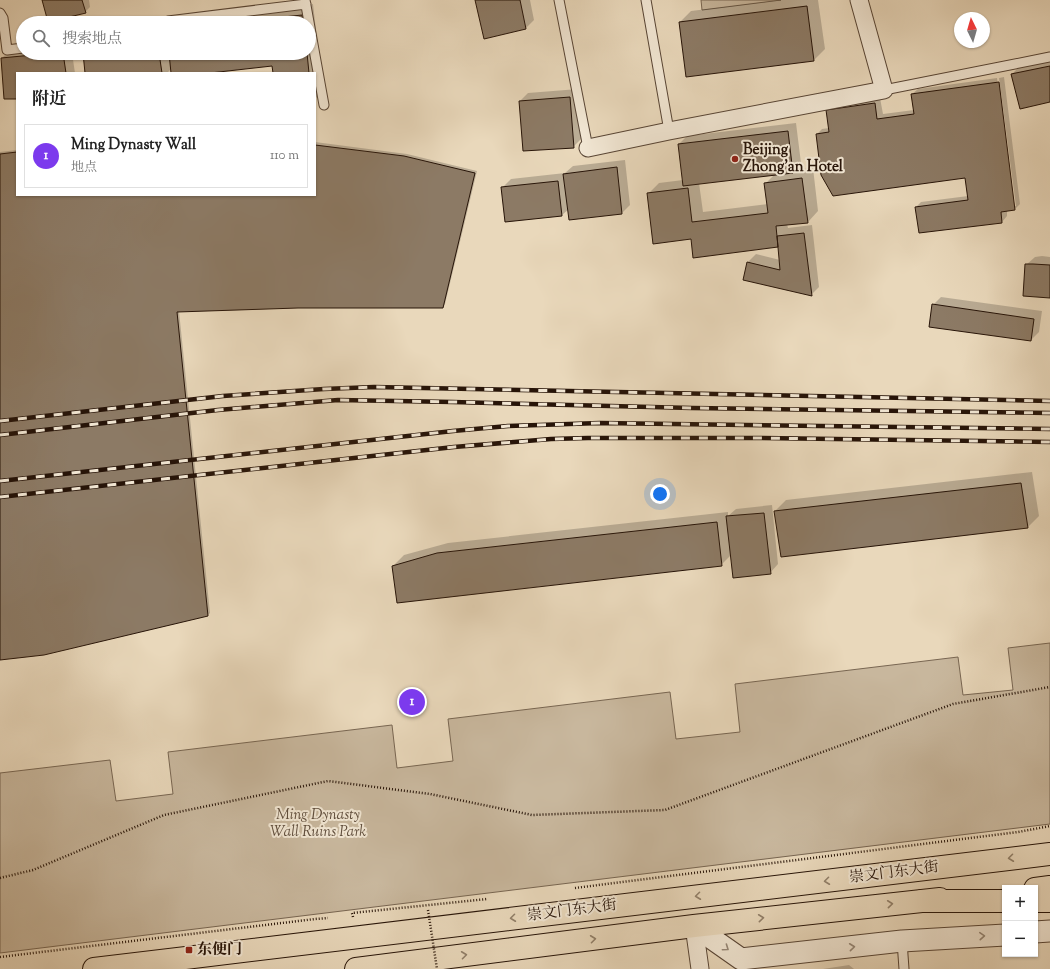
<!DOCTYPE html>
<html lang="zh">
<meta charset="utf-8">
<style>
:root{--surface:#fff;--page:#f2f2f2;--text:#222;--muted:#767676;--line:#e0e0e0;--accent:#7c3aed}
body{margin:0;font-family:"Sorts Mill Goudy","Noto Serif SC",serif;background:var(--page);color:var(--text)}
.controls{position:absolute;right:12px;bottom:12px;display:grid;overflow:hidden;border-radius:0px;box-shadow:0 1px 3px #0004}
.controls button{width:36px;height:36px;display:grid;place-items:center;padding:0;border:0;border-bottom:1px solid var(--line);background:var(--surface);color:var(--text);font:20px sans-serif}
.compass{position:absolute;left:954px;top:12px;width:36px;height:36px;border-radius:50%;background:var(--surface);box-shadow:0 1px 3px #0004;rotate:355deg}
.you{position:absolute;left:660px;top:494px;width:14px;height:14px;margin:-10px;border:3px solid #fff;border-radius:50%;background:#1a73e8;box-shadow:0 0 0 6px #1a73e833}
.badge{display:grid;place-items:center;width:26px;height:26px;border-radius:50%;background:var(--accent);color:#fff;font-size:13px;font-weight:700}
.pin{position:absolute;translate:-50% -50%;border:2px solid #fff;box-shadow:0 1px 4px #0006}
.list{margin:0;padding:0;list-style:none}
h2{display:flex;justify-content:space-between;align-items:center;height:52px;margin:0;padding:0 16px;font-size:17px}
h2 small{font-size:13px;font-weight:400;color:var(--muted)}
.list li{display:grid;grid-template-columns:26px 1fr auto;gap:12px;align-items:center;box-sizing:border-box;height:64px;margin:0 8px 8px;padding:0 8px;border:1px solid var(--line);border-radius:0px}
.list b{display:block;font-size:15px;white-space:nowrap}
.list p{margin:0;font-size:13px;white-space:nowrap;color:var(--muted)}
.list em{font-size:13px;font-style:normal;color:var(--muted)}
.icon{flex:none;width:22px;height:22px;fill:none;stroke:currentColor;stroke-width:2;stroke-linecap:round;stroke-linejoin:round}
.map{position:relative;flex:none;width:1050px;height:969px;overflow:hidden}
.search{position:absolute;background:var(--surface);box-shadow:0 1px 3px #0004;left:16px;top:16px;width:300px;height:44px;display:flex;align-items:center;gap:10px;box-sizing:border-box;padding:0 14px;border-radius:22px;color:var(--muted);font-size:15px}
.panel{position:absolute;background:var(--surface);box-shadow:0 1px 3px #0004;left:16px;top:72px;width:300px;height:124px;border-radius:0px}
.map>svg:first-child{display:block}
</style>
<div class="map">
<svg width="1050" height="969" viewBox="0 0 1050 969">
<rect width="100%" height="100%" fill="#e9d8bb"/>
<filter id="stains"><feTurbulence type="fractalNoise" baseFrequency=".005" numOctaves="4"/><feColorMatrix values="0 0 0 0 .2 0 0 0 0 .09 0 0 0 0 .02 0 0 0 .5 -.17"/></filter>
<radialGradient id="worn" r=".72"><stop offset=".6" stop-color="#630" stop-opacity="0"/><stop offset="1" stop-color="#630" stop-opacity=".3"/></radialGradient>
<path fill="#c8b79d" stroke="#786652" d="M701,0H781L702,10Z
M1050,643V824L0,953V773L110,760L116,801L173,794L168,752L392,725L397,768L453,761L448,719L670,692L676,739L740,732L735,684L958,657L963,695L1013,690L1008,648Z"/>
<path fill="#0003" fill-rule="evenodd" d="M43,0H89L90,7L85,12Z
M476,0H530L534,20L526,28L485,38Z
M780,0H818L825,49L814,60L680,22L691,11Z
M313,4L323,91L315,99V73H274L273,65L201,73H173L172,68L167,73H86L84,53H168L169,58H171L170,53H309V23H175L179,19Z
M23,49V53H72L75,73H17V98L2,58L10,50Z
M1050,60V101L1012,74L1020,66Z
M1004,77L1020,204L1015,209L1007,211V216L1002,222L919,232L916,207L921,202L968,196L966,177L817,134L822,129L829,128L827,110L832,105L880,98L883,114L914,110L912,94L918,89L997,78L1014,206H1016L999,78Z
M578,89L582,138L573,147L520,101L528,93Z
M796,123L801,163L794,170L813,168L818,211L808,222L787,224L788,228L812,225L819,287L811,295L744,280L748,262L756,254L780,260L779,246L691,238L648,194L659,183L683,180L679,144L687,136ZM775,174L765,184L768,204L703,212L699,183Z
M315,142L407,154L477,171L445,304L443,307H298L179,311L210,613L208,615L0,659V152L17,150V195H315Z
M625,160L630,205L622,213L569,209L562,215L502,188L511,179L565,173L573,166Z
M1042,256L1050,257V297L1026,265L1035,257Z
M941,297L1042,311L1039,332L1031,340L933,305Z
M1032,472L1039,516L1028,527L775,511L786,500Z
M772,505L778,564L770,573L731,555L721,565L393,566L404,555L448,543L728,512V516L736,509Z
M849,965L854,969H823Z"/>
<path fill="#8c7a65" stroke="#271408" d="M42,0H82L86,13L48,22Z
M475,0H520L526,29L484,39Z
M807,6L814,61L686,77L679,22Z
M302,15L303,23H227Z
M54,53H63L66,73H17V99H4L1,58Z
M83,53H159L162,73H85Z
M169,53H307L309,73H273L272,66L210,73H171Z
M1050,66V102L1020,109L1011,74Z
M999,82L1015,210L1001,212L1002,223L919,233L915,207L968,200L965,178L833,196L821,175L816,134L829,132L826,110L875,103L877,119L914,114L911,94Z
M570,97L574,148L523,151L519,101Z
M788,131L793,173L683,186L678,144Z
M315,145L404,156L475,173L443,308H298L177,312L208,616L44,655L0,660V154L17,152V195H315Z
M617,167L622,214L569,220L563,174Z
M802,178L808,223L776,226L778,247L693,258L691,239L653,244L647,193L688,188L692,222L768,213L764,183Z
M558,181L562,216L505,222L501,187Z
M804,233L812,296L743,280L747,262L780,270L777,236Z
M1025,264H1033L1050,265V298L1023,296Z
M932,304L1034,319L1031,341L929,327Z
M1021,483L1028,528L781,557L774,511Z
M764,513L771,574L733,578L726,516Z
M717,522L722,566L397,603L392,566L437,553Z"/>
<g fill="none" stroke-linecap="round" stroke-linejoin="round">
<g stroke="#584535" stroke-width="11">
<path id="service" d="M305,0L324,105
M559,0L588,148
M646,0L669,131
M0,13L3,18L7,50L23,48
M159,23L168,21L306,4
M884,90L1050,57
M902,941L904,969"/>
</g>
<g stroke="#584535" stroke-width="19">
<path id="minor" d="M588,148L669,131L884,90L859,0
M694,926L700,969"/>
</g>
<g stroke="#584535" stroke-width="23">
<path id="tertiary" d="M694,926L741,959L902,941L1005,935
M1035,932L1050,931"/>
</g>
<g stroke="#271408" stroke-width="24">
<path id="primary" d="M1035,889L1050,887
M94,969L1050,854
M356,969L694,926L940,899"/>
</g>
<g stroke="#271408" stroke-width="24">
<path id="trunk" d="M922,901H1005
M1035,901H1050"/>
</g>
<path stroke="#271408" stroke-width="2.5" stroke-dasharray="1 2" stroke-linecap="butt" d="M0,878L33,870L164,815L328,781L430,794L532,815L665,810L953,704L1050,687
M575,888L1018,832L1050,826
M353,917L352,913L487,899
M0,957L315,919L328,918"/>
<use href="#service" stroke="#f1e6d3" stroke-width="9"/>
<use href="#minor" stroke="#f1e6d3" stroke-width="17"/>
<use href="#tertiary" stroke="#f1e6d3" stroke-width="21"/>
<use href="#primary" stroke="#e9d8bb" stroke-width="22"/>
<use href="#trunk" stroke="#e9d8bb" stroke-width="22"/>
<g stroke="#271408" stroke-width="4.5">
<path id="rail" d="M0,421L223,396L324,389L374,387L1050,401
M0,435L218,410L338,400L453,402L692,408L1050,413
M0,481L453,431L508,426L600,423L1050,429
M0,497L454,447L551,439L588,438H758L1050,442"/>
</g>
<use href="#rail" stroke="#f1e6d3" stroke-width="3" stroke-dasharray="9" stroke-linecap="butt"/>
<path stroke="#271408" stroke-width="2.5" stroke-dasharray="1 2" stroke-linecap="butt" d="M428,910L437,969"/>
</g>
<defs><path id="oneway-chevron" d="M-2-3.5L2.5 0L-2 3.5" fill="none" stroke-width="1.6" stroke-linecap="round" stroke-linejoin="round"/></defs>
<g stroke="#92806a">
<use href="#oneway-chevron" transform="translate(1011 858) rotate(173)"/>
<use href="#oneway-chevron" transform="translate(827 881) rotate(173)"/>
<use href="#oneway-chevron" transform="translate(698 896) rotate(173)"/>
<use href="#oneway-chevron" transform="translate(890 904) rotate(-6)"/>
<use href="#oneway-chevron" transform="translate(513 918) rotate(173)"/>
<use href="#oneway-chevron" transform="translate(761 918) rotate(-6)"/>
<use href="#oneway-chevron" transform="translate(593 939) rotate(-7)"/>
<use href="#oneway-chevron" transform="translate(464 955) rotate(-7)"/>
</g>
<g stroke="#968878">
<use href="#oneway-chevron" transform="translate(982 936) rotate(-4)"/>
<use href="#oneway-chevron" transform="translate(852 947) rotate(-6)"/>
<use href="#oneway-chevron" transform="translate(726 948) rotate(35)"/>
</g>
<g fill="#8f2418" stroke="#f1e6d3" stroke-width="1.5">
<circle cx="735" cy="159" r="4"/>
<rect x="185" y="946" width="8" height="8" rx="2"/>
</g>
<g text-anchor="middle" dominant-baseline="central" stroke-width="4" stroke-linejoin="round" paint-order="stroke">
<g font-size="15" font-weight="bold" fill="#271408" stroke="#f1e6d3" text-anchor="start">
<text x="743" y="150">Beijing<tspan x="743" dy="17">Zhong'an Hotel</tspan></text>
<text x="197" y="950">东便门</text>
</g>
<g font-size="15" font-style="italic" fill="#5f4d3c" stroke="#f1e6d3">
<text x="318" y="815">Ming Dynasty<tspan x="318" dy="17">Wall Ruins Park</tspan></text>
</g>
<g font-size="15" fill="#271408" stroke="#f1e6d3">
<text transform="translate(894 873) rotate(-7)">崇文门东大街</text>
<text transform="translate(572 911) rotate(-7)">崇文门东大街</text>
</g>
</g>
<rect width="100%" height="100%" filter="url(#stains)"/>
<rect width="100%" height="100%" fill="url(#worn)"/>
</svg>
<div class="controls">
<button>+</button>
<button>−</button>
</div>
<svg class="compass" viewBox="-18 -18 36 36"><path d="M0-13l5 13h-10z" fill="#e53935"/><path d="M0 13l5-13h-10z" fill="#767676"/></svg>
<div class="you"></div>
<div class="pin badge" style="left:412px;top:702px">1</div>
<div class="search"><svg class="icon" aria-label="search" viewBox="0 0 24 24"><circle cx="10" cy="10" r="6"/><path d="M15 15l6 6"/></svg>搜索地点</div>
<section class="panel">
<h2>附近<small></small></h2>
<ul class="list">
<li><span class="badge">1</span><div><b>Ming Dynasty Wall</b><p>地点</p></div><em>110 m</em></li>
</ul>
</section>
</div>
